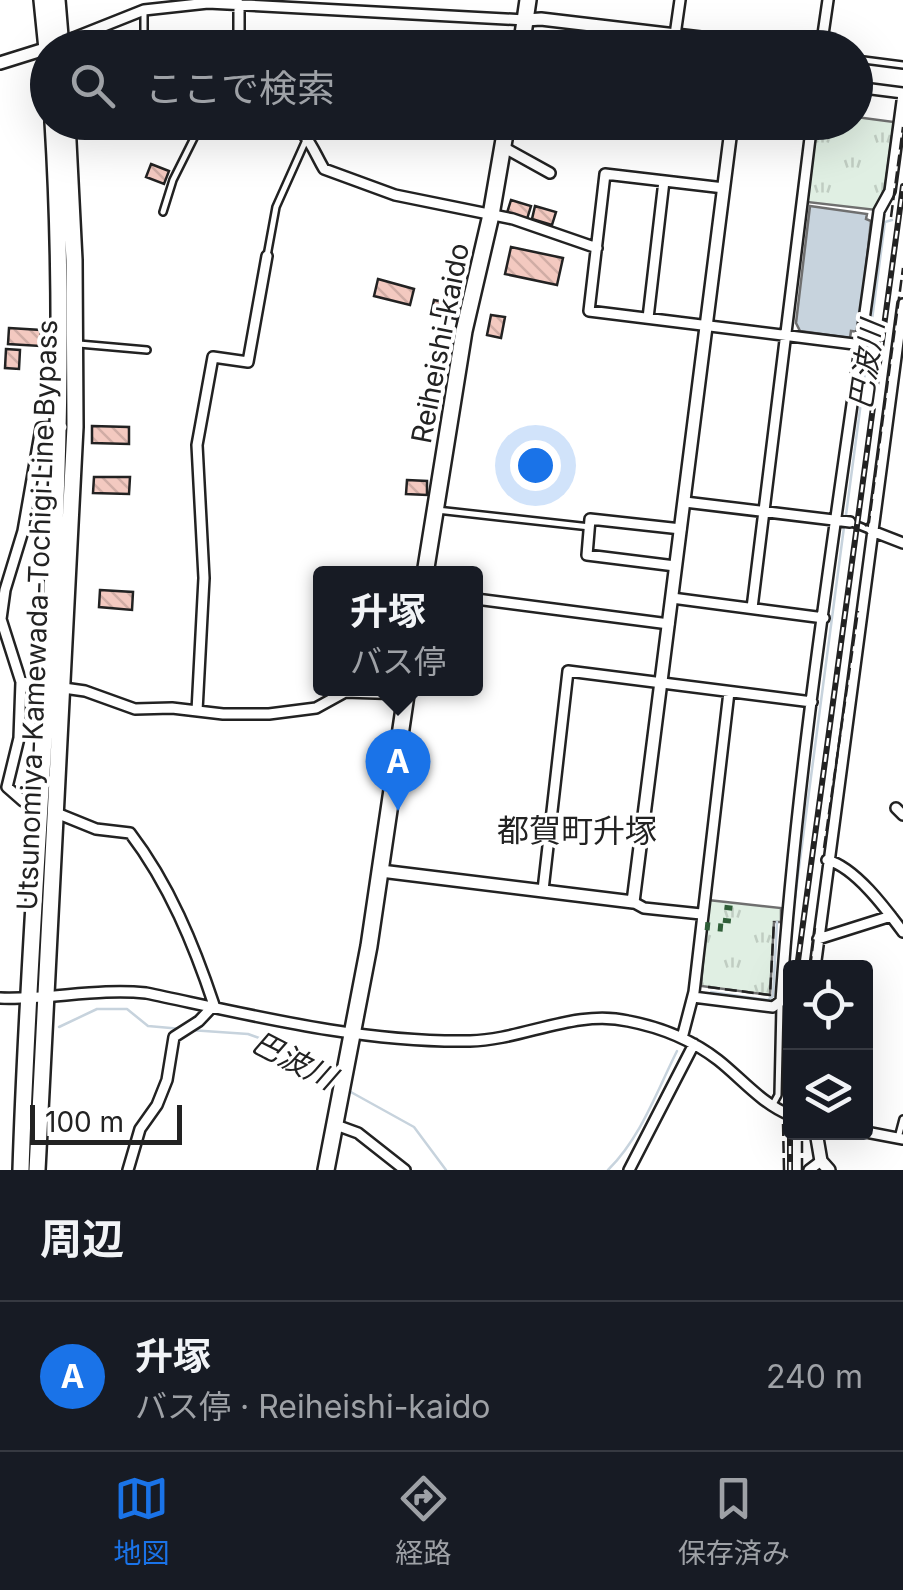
<!DOCTYPE html>
<html lang="ja">
<meta charset="utf-8">
<style>
:root{--surface:#171b24;--page:#242831;--text:#f1f3f6;--muted:#9ea1a6;--line:#363941;--accent:#1a73e8}
body{margin:0;font-family:Inter,"Noto Sans JP",sans-serif;background:var(--page);color:var(--text)}
.controls{position:absolute;right:30px;bottom:30px;display:grid;overflow:hidden;border-radius:10px;box-shadow:0 10px 40px #0002}
.controls button{width:90px;height:90px;display:grid;place-items:center;padding:0;border:0;border-bottom:2px solid var(--line);background:var(--surface);color:var(--text);font:50px sans-serif}
.scale{position:absolute;left:30px;bottom:25px;width:152px;box-sizing:border-box;padding-left:10px;border:5px solid #222;border-top:0;font-size:28px;line-height:35px;white-space:nowrap;color:#222;-webkit-text-stroke:8px #fff;paint-order:stroke}
.you{position:absolute;left:535px;top:465px;width:35px;height:35px;margin:-25px;border:8px solid #fff;border-radius:50%;background:#1a73e8;box-shadow:0 0 0 15px #1a73e833}
.badge{display:grid;place-items:center;width:65px;height:65px;border-radius:50%;background:var(--accent);color:#fff;font-size:32px;font-weight:700}
.pin{position:absolute;translate:-50% -82px;filter:drop-shadow(0 2px 5px #0008)}
.pin::after{content:'';position:absolute;top:52px;width:35px;height:30px;background:inherit;clip-path:polygon(0 0,100% 0,50% 100%)}
.popup{position:absolute;left:313px;top:566px;width:170px;height:130px;box-sizing:border-box;display:grid;place-content:center;border-radius:10px;background:var(--surface);filter:drop-shadow(0 2px 8px #0005);font-size:32px;white-space:nowrap;color:var(--muted)}
.popup b{font-size:38px;color:var(--text)}
.popup::after{content:'';position:absolute;left:50%;top:100%;margin-left:-20px;border:20px solid transparent;border-top-color:var(--surface)}
.list{margin:0;padding:0;list-style:none}
h2{display:flex;justify-content:space-between;align-items:center;height:130px;margin:0;padding:0 40px;font-size:42px}
h2 small{font-size:32px;font-weight:400;color:var(--muted)}
.list li{display:grid;grid-template-columns:65px 1fr auto;gap:30px;align-items:center;box-sizing:border-box;height:150px;padding:0 40px;border-top:2px solid var(--line)}
.list b{display:block;font-size:38px;white-space:nowrap}
.list p{margin:0;font-size:32px;white-space:nowrap;color:var(--muted)}
.list em{font-size:32px;font-style:normal;color:var(--muted)}
.icon{flex:none;width:55px;height:55px;fill:none;stroke:currentColor;stroke-width:2;stroke-linecap:round;stroke-linejoin:round}
.map{position:relative;flex:none;width:903px;height:1170px;overflow:hidden}
.search{position:absolute;background:var(--surface);box-shadow:0 10px 40px #0002;left:30px;right:30px;top:30px;height:110px;display:flex;align-items:center;gap:25px;box-sizing:border-box;padding:0 35px;border-radius:55px;color:var(--muted);font-size:38px}
.sheet{height:280px;background:var(--surface)}
nav{display:flex;justify-content:space-around;align-items:center;box-sizing:border-box;height:140px;border-top:2px solid var(--line);background:var(--surface);font-size:28px;color:var(--muted)}
nav a{display:grid;justify-items:center;gap:5px}
nav .on{color:var(--accent)}
.map>svg:first-child{display:block}
</style>
<div class="map">
<svg width="903" height="1170" viewBox="0 0 903 1170">
<defs>
<pattern id="grass-tufts" width="24" height="20" patternUnits="userSpaceOnUse" patternTransform="scale(2.5)"><rect width="24" height="20" fill="#e0efe3"/><path d="M3 7l-1-3M5 7V3M7 7l1-3M15 17l-1-3M17 17v-4M19 17l1-3" fill="none" stroke="#c0cdc2"/></pattern>
<pattern id="building-back-hatch" width="6" height="6" patternUnits="userSpaceOnUse" patternTransform="scale(2.5)"><rect width="6" height="6" fill="#f3c9c0"/><path d="M-1 5l2 2M0 0l6 6M5-1l2 2" fill="none" stroke="#d0aca5"/></pattern>
</defs>
<rect width="100%" height="100%" fill="#fff"/>
<path fill="url(#grass-tufts)" stroke="#6f6f6f" stroke-width="2.5" d="M856,117L894,122L885,188L876,210L807,202L817,123L856,122Z
M708,900L781,908V922H774L770,995L701,986Z"/>
<path fill="#c7d3dd" stroke="#6f6f6f" stroke-width="2.5" d="M810,206L867,214L866,219L871,221L859,332L851,331L850,338L800,331L796,323Z"/>
<g fill="none" stroke-linecap="round" stroke-linejoin="round">
<path stroke="#c7d3dd" stroke-width="2.5" d="M846,515L885,222L892,220
M795,898L844,527
M711,992L768,1000L773,996L777,922
M59,1027L97,1009H127L148,1026L182,1029
M190,1030L248,1034L278,1045L335,1080
M349,1091L414,1127L446,1170
M608,1170C641,1137 656,1093 677,1051"/>
</g>
<path fill="url(#building-back-hatch)" stroke="#222" stroke-width="2.5" d="M151,164L169,171L164,184L146,177Z
M511,200L531,206L527,219L507,213Z
M535,206L556,212L552,225L532,219Z
M511,247L563,258L557,285L505,274Z
M378,279L414,289L410,305L374,296Z
M434,300L459,305L456,319L431,314Z
M491,315L505,317L501,338L487,335Z
M9,328L41,330L40,346L8,344Z
M6,349L20,350L19,369L5,368Z
M92,426L129,427V444L92,443Z
M94,477H130L129,494L93,493Z
M407,480L427,481V495L406,494Z
M100,590L133,592L132,610L99,607Z"/>
<g fill="none" stroke-linecap="round" stroke-linejoin="round">
<g stroke="#222" stroke-width="10">
<path id="service" d="M144,48V11
M856,59L903,65
M163,212L173,180L202,122
M267,256L276,207L306,140
M79,344L147,350
M437,510L590,527
M852,523L872,531
M772,1106L778,1095L780,1005
M898,1138L903,1119"/>
</g>
<g stroke="#222" stroke-width="14">
<path id="minor" d="M239,4V48
M675,35L680,0
M61,43L144,10L208,3L525,20
M743,43L757,41L809,48
M612,48L614,28
M821,48L828,0
M856,87L903,93
M282,122C308,129 312,149 324,169L395,195L513,219L597,248
M503,147L550,173
M724,188L605,174L589,311L862,345
M648,318L664,181
M685,502L850,522
M872,531L903,543
M675,566L587,555L590,519L681,529
M672,598L824,618
M476,599L669,624
M752,608L812,122
M21,682L85,691L135,709L172,708L223,714H269L316,708L345,692L406,694
M197,711L204,578L197,445L213,357L248,362L267,256
M40,807L23,801L7,787L19,738L21,682L1,619L5,590L23,531L41,428L62,427
M896,808L903,815
M54,812L96,829L130,833C169,884 194,945 214,1005
M827,860C855,867 886,909 903,932
M543,890L568,671L812,702
M633,902L644,908L701,914
M818,939L891,916
M815,968L903,304
M693,997L773,1007L781,1001C799,737 844,474 879,211L890,191L903,94
M0,998C49,1000 97,988 146,993C251,1015 361,1043 470,1041C522,1040 575,1009 628,1021C659,1027 692,1040 718,1060C741,1078 762,1104 790,1115
M682,1038L694,992L729,692
M336,1125L358,1133L405,1170
M866,1132L903,1139
M128,1170L140,1129L157,1105L167,1080L174,1037L199,1021L214,1005
M629,1170L694,1044
M809,1170L821,1161"/>
</g>
<g stroke="#222" stroke-width="16">
<path id="tertiary" d="M526,20L541,19L743,43L742,48
M0,63L48,48
M381,871L633,902L732,122
M816,1132L821,1161L829,1170"/>
</g>
<g stroke="#222" stroke-width="20">
<path id="primary" d="M42,0L48,59
M57,0L61,48
M521,48L528,0
M425,574L464,331L491,215L507,122
M21,1170C32,818 75,476 53,122
M37,1170L75,427L74,260L67,122
M326,1170L369,946L407,688"/>
</g>
<use href="#service" stroke="#fff" stroke-width="5"/>
<use href="#minor" stroke="#fff" stroke-width="9"/>
<use href="#tertiary" stroke="#fff" stroke-width="11"/>
<use href="#primary" stroke="#fff" stroke-width="15"/>
<g stroke="#222" stroke-width="6">
<path id="rail" d="M797,968L903,186
M790,1170V1093"/>
</g>
<use href="#rail" stroke="#fff" stroke-width="2.5" stroke-dasharray="8" stroke-linecap="butt"/>
<path stroke="#2f5e38" stroke-width="8" stroke-dasharray="5 8" stroke-linecap="butt" d="M705,926L726,928L729,903"/>
<path stroke="#222" stroke-width="2.5" stroke-dasharray="12 5" stroke-linecap="butt" d="M891,217L903,127
M865,526L869,522L903,268
M824,848L858,611
M810,968L815,928
M708,987L770,995L774,921
M784,1170L783,1122L784,1119L788,1120
M802,1170V1132"/>
</g>
<g text-anchor="middle" dominant-baseline="central" stroke-width="8" stroke-linejoin="round" paint-order="stroke">
<g font-size="28" fill="#222" stroke="#fff">
<text transform="translate(440 343) rotate(-79)">Reiheishi-kaido</text>
<text transform="translate(37 615) rotate(-88)">Utsunomiya-Kamewada-Tochigi Line Bypass</text>
</g>
<g font-size="30" font-style="italic" fill="#222" stroke="#fff">
<text transform="translate(866 365) rotate(-82)">巴波川</text>
<text transform="translate(294 1060) rotate(27)">巴波川</text>
</g>
<g font-size="32" fill="#222" stroke="#fff">
<text x="577" y="830">都賀町升塚</text>
</g>
</g>
</svg>
<div class="controls">
<button><svg class="icon" aria-label="locate" viewBox="0 0 24 24"><circle cx="12" cy="12" r="6"/><path d="M12 2v4M12 18v4M2 12h4M18 12h4"/></svg></button>
<button><svg class="icon" aria-label="layers" viewBox="0 0 24 24"><path d="M12 4l9 5-9 5-9-5zM3 14l9 5 9-5"/></svg></button>
</div>
<div class="scale">100 m</div>
<div class="you"></div>
<div class="pin badge" style="left:398px;top:811px">A</div>
<div class="popup"><b>升塚</b>バス停</div>
<div class="search"><svg class="icon" aria-label="search" viewBox="0 0 24 24"><circle cx="10" cy="10" r="6"/><path d="M15 15l6 6"/></svg>ここで検索</div>
</div>
<section class="sheet">
<h2>周辺<small></small></h2>
<ul class="list">
<li><span class="badge">A</span><div><b>升塚</b><p>バス停 · Reiheishi-kaido</p></div><em>240 m</em></li>
</ul>
</section>
<nav>
<a class="on"><svg class="icon" aria-label="map" viewBox="0 0 24 24"><path d="M3 6l6-2 6 2 6-2v14l-6 2-6-2-6 2zM9 4v14M15 6v14"/></svg>地図</a>
<a><svg class="icon" aria-label="directions" viewBox="0 0 24 24"><path d="M12 3l9 9-9 9-9-9zM9 14v-3h6M13 9l2 2-2 2"/></svg>経路</a>
<a><svg class="icon" aria-label="saved" viewBox="0 0 24 24"><path d="M7 4h10v16l-5-4-5 4z"/></svg>保存済み</a>
</nav>
